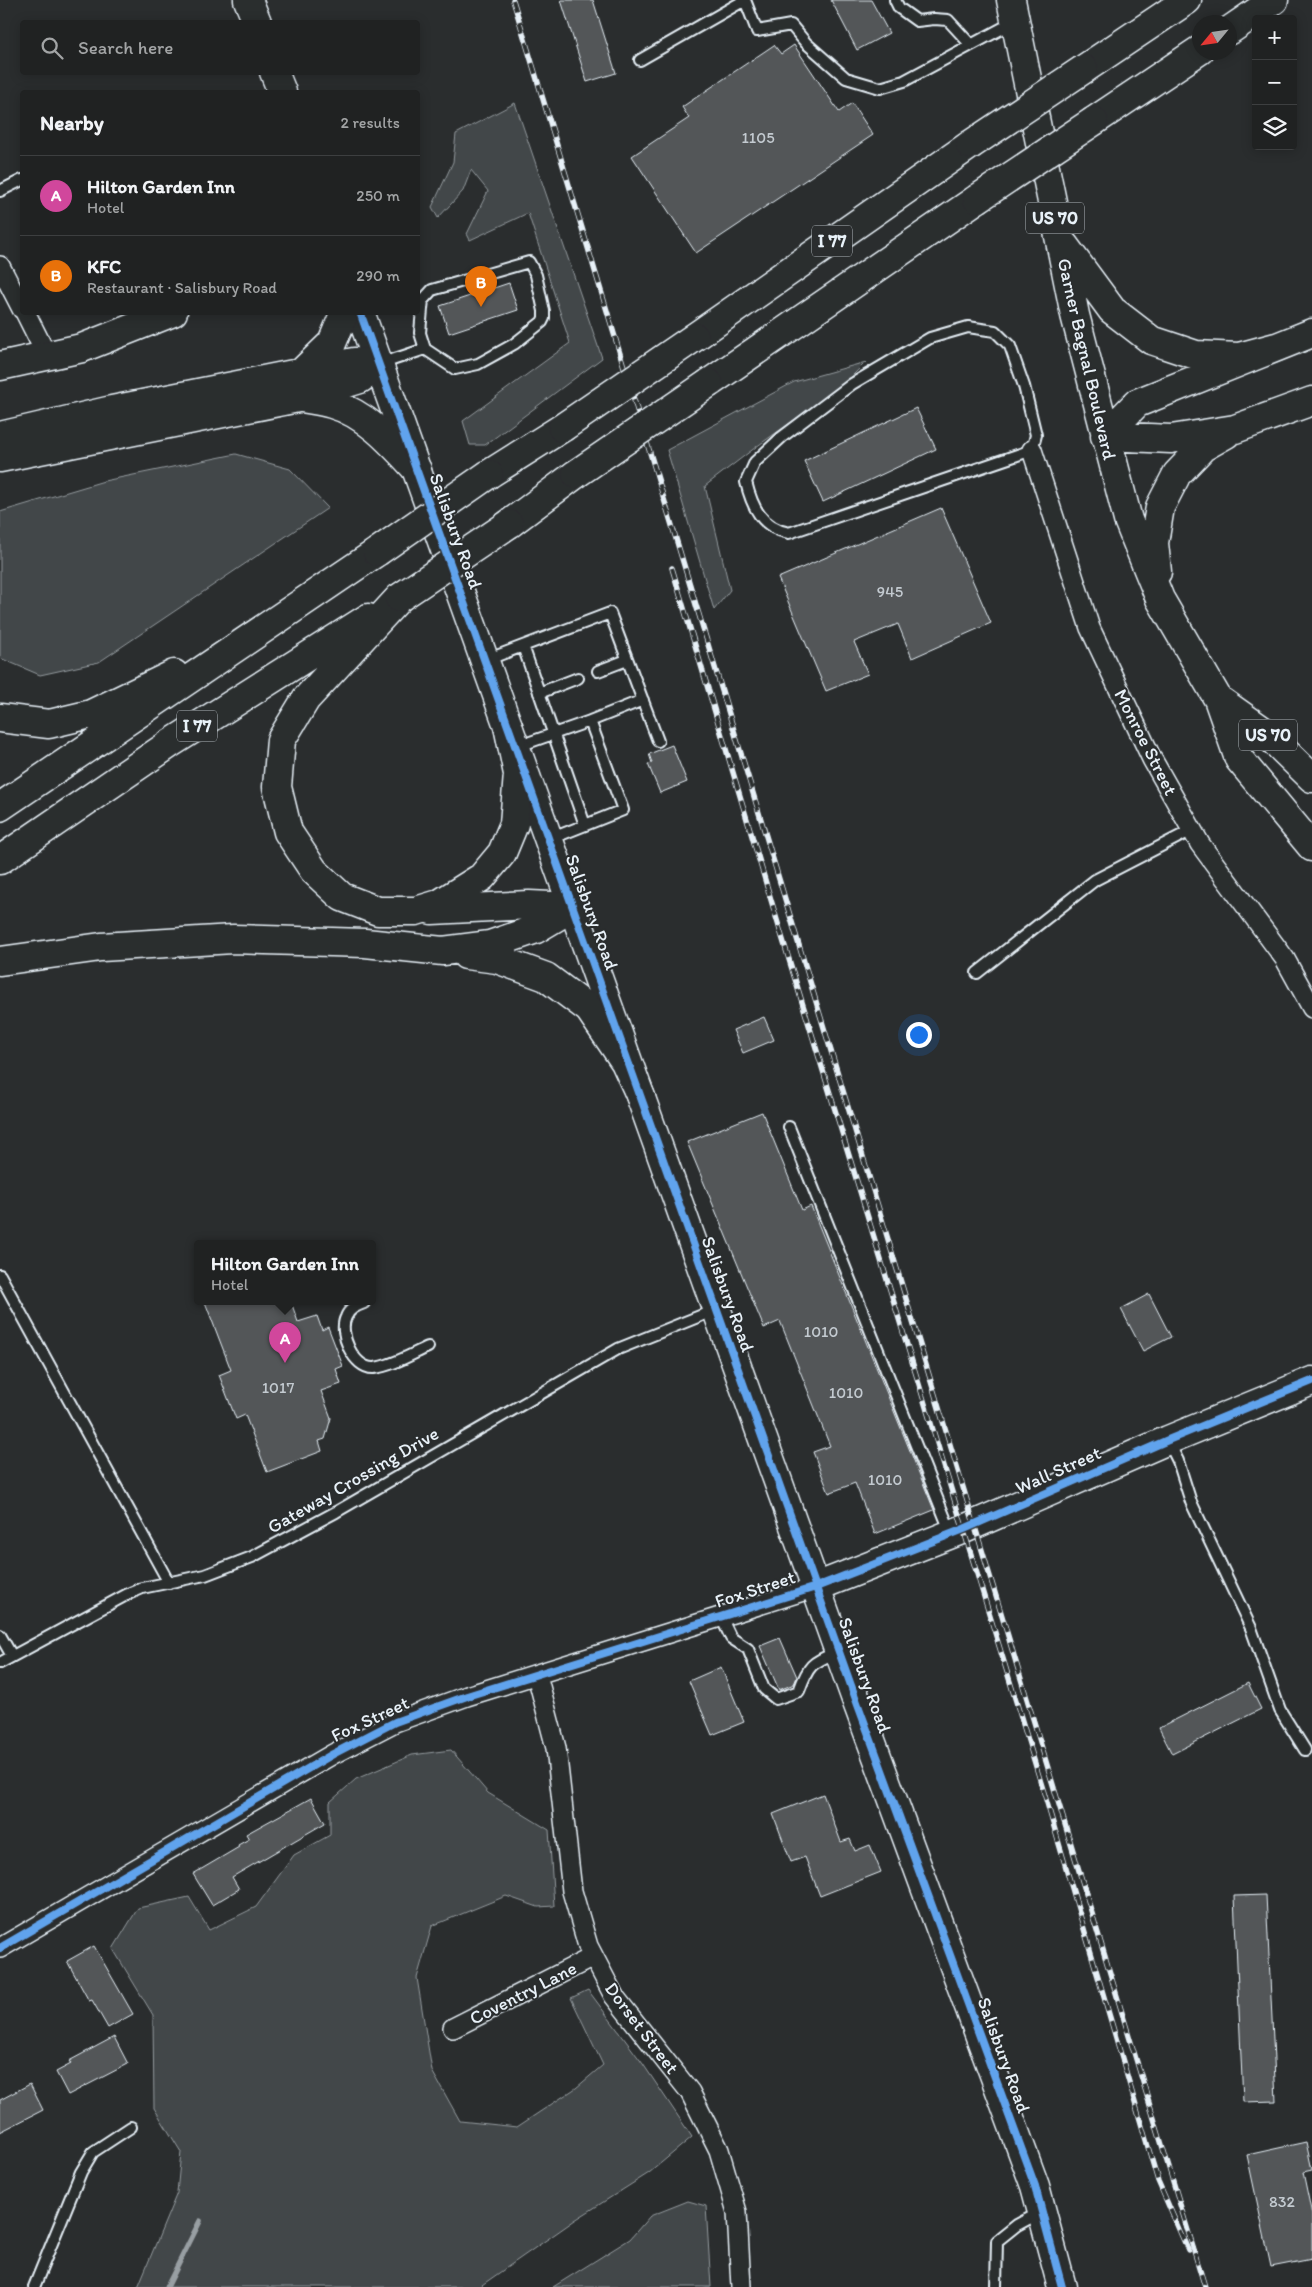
<!DOCTYPE html>
<meta charset="utf-8">
<style>
:root{--surface:#202222;--page:#282a2a;--text:#f1f3f6;--muted:#a2a4a5;--line:#3d3f40;--accent:#ffd166}
body{margin:0;font-family:Itim,sans-serif;background:var(--page);color:var(--text)}
.controls{position:absolute;right:15px;top:15px;display:grid;overflow:hidden;border-radius:5px;box-shadow:0 2px 12px #0003}
.controls button{width:45px;height:45px;display:grid;place-items:center;padding:0;border:0;border-bottom:1px solid var(--line);background:var(--surface);color:var(--text);font:25px sans-serif}
.compass{position:absolute;left:1192px;top:15px;width:45px;height:45px;border-radius:50%;background:var(--surface);box-shadow:0 2px 12px #0003;rotate:241deg}
.you{position:absolute;left:918px;top:1034px;width:18px;height:18px;margin:-12px;border:4px solid #fff;border-radius:50%;background:#1a73e8;box-shadow:0 0 0 8px #1a73e833}
.badge{display:grid;place-items:center;width:32px;height:32px;border-radius:50%;background:var(--accent);color:#fff;font-size:16px;font-weight:700}
.pin{position:absolute;translate:-50% -41px;filter:drop-shadow(0 1px 2px #0008)}
.pin::after{content:'';position:absolute;top:26px;width:18px;height:15px;background:inherit;clip-path:polygon(0 0,100% 0,50% 100%)}
.popup{position:absolute;left:194px;top:1240px;width:182px;height:65px;box-sizing:border-box;display:grid;place-content:center;border-radius:5px;background:var(--surface);filter:drop-shadow(0 1px 4px #0005);font-size:16px;white-space:nowrap;color:var(--muted)}
.popup b{font-size:19px;color:var(--text)}
.popup::after{content:'';position:absolute;left:50%;top:100%;margin-left:-10px;border:10px solid transparent;border-top-color:var(--surface)}
.list{margin:0;padding:0;list-style:none}
h2{display:flex;justify-content:space-between;align-items:center;height:65px;margin:0;padding:0 20px;font-size:21px}
h2 small{font-size:16px;font-weight:400;color:var(--muted)}
.list li{display:grid;grid-template-columns:32px 1fr auto;gap:15px;align-items:center;box-sizing:border-box;height:80px;padding:0 20px;border-top:1px solid var(--line)}
.list b{display:block;font-size:19px;white-space:nowrap}
.list p{margin:0;font-size:16px;white-space:nowrap;color:var(--muted)}
.list em{font-size:16px;font-style:normal;color:var(--muted)}
.icon{flex:none;width:28px;height:28px;fill:none;stroke:currentColor;stroke-width:2;stroke-linecap:round;stroke-linejoin:round}
.map{position:relative;flex:none;width:1312px;height:2287px;overflow:hidden}
.search{position:absolute;background:var(--surface);box-shadow:0 2px 12px #0003;left:20px;top:20px;width:400px;height:55px;display:flex;align-items:center;gap:12px;box-sizing:border-box;padding:0 18px;border-radius:5px;color:var(--muted);font-size:19px}
.panel{position:absolute;background:var(--surface);box-shadow:0 2px 12px #0003;left:20px;top:90px;width:400px;height:225px;border-radius:5px}
.map>svg:first-child{display:block}
</style>
<div class="map">
<svg width="1312" height="2287" viewBox="0 0 1312 2287">
<rect width="100%" height="100%" fill="#2a2d2e"/>
<filter id="ink" filterUnits="userSpaceOnUse"><feTurbulence type="fractalNoise" baseFrequency=".02" numOctaves="2"/><feDisplacementMap in="SourceGraphic" scale="10" xChannelSelector="R" yChannelSelector="G"/><feConvolveMatrix kernelMatrix="1 2 1 2 8 2 1 2 1" color-interpolation-filters="sRGB"/></filter>
<g filter="url(#ink)">
<path fill="#424648" stroke="#959ca0" d="M515,103L602,358L485,445H470L463,421L570,343L528,213L470,240L467,234L488,191L471,170L463,191L438,218L432,207L453,162L456,134Z
M866,362L842,386L756,447L705,486L730,590L714,610L667,450L794,382Z
M236,454L290,469L328,508L99,662L40,675L0,658V512L104,481Z
M451,1750L488,1793L549,1830L554,1906L538,1907L506,1896L432,1926L417,1978L432,2071L460,2121L517,2127L576,2088L603,2065L571,1998L588,1990L643,2064L692,2137L649,2173L575,2220L479,2287H138L177,2193L181,2152L154,2108L153,2015L113,1949L138,1908L189,1897L209,1930L256,1907L294,1855L330,1835V1802L356,1779L412,1755Z
M688,2201L706,2206L711,2287H553L630,2239L650,2216Z"/>
<g fill="none" stroke-linecap="round" stroke-linejoin="round">
<path stroke="#989fa3" stroke-width="5.5" d="M167,2287L200,2221"/>
</g>
<path fill="#535759" stroke="#e8f1f8" d="M561,0H593L616,73L587,82Z
M831,0H871L889,33L857,50Z
M774,45L781,54L794,45L839,112L852,103L873,135L696,253L632,156L689,118L682,107Z
M509,283L518,310L449,333L440,306Z
M916,408L936,449L823,502L804,461Z
M941,508L991,623L912,658L898,624L854,642L868,674L826,691L778,578Z
M672,745L687,782L660,793L648,764L652,763L649,754Z
M764,1017L774,1040L743,1053L733,1030Z
M762,1112L802,1210L811,1206L934,1510L875,1534L855,1483L829,1493L813,1452L830,1446L780,1321L764,1328L687,1142Z
M1149,1294L1171,1337L1143,1351L1121,1309Z
M205,1302H291L298,1322L317,1316L322,1330L328,1327L343,1366L336,1369L341,1384L321,1391L331,1418L325,1439L319,1441L322,1451L267,1472L245,1415L236,1419L219,1375L231,1370Z
M780,1638L797,1677L794,1684L779,1690L760,1646Z
M721,1667L744,1722L712,1735L689,1681Z
M1248,1683L1261,1709L1172,1754L1159,1728Z
M823,1794L841,1842L850,1839L855,1851L870,1845L881,1872L820,1896L805,1857L791,1862L773,1814Z
M311,1798L325,1823L232,1877L239,1889L212,1905L193,1874L239,1847L238,1845L249,1839L246,1834Z
M1266,1895L1276,2101L1243,2102L1234,1896Z
M94,1946L133,2014L108,2028L92,2000L89,2001L67,1961Z
M114,2037L128,2064L68,2095L56,2072L71,2064L69,2061Z
M30,2084L43,2110L0,2132V2100Z
M1306,2142L1312,2170L1303,2172L1312,2215V2259L1271,2267L1247,2155Z"/>
<g fill="none" stroke-linecap="round" stroke-linejoin="round">
<g stroke="#e8f1f8" stroke-width="14">
<path id="lane" d="M745,0L757,31L791,25L806,43L846,78L880,88L904,81L1014,22
M895,0L899,8L917,21L934,19L948,20L971,45
M640,60L745,0
M0,191L22,180
M529,262L536,275L544,311V318L542,322L514,344L478,364L455,369L425,349L420,333L422,309L423,300L432,290Z
M968,327L995,331L1010,346L1024,386L1036,435L1032,450L789,533C762,528 752,507 746,482L755,462L782,437L852,384L930,338Z
M380,364L425,349
M523,646L585,825
M486,660L610,613L658,741
M598,671L627,660
M539,693L578,678
M590,721L643,700
M516,747L590,721L623,810L550,839
M977,973L1095,880L1192,830
M789,1127L951,1533
M0,1275L169,1583
M364,1303C356,1306 349,1309 346,1317C338,1332 353,1369 374,1368C392,1366 412,1354 428,1347
M1168,1441L1178,1461L1191,1502L1251,1628L1280,1710L1305,1750
M721,1617L731,1638L748,1649L764,1689L776,1699L799,1691C809,1663 812,1663 839,1651
M0,1635L12,1656
M0,1663L128,1594L142,1588L205,1575L252,1557L336,1512L618,1349L715,1310
M34,2287L81,2172L93,2152L131,2127
M996,2287L997,2241L1017,2225L1041,2212"/>
</g>
<g stroke="#e8f1f8" stroke-width="22">
<path id="street" d="M0,266L22,309
M25,312L47,356
M1032,450L1090,628L1152,759L1200,844L1285,959L1312,1008
M537,1675L556,1748L572,1891L588,1946L614,1996L690,2092L719,2150L737,2212L741,2287
M0,1948L333,1754L395,1722L467,1696L816,1587
M453,2028L593,1957"/>
</g>
<g stroke="#e8f1f8" stroke-width="31">
<path id="secondary" d="M248,0L257,22
M274,72L282,92
M360,312L858,1705L1035,2186L1062,2287
M0,366L82,348L173,312
M816,1587L964,1529L1168,1440L1312,1381"/>
</g>
<g stroke="#e8f1f8" stroke-width="31">
<path id="highway" d="M1011,0L1075,315L1128,520L1160,599L1218,699L1239,759L1312,847
M1230,30L1274,0
M1084,69L1187,0
M1094,121L1200,50
M1064,245L1112,310L1151,340L1196,355L1239,357L1276,347
M695,337L970,145
M302,372L332,343L345,312
M709,383L977,199
M302,398C312,400 322,401 332,404C367,414 393,444 417,470
M0,436L112,410L354,362L377,364
M1105,436L1137,403L1312,333
M1105,436L1171,439L1235,429L1312,401
M0,458L298,398L360,379L379,365
M489,474L562,428
M509,524L576,474
M1157,572L1154,543L1160,507L1177,474L1203,447L1226,434
M399,598L306,699L281,740L277,787L288,832L314,871L342,897L378,911H416L439,904L482,877L502,853L514,824L518,774L508,726
M1218,699L1266,733L1312,778
M0,718L49,724L91,714L174,674
M0,807L377,552
M0,860L171,743L368,618
M432,910L529,905L573,907
M466,955L497,959L546,977L589,1009L625,1062L641,1097
M0,961L101,947L233,939L365,943L443,951L490,945L536,929L573,907"/>
</g>
<use href="#lane" stroke="#2a2d2e" stroke-width="10"/>
<use href="#street" stroke="#2a2d2e" stroke-width="19"/>
<use href="#secondary" stroke="#2a2d2e" stroke-width="28"/>
<use href="#highway" stroke="#2a2d2e" stroke-width="28"/>
<g stroke="#e8f1f8" stroke-width="5.5">
<path id="rail" d="M513,0L1205,2287
M672,568L780,930L1045,1796L1158,2181L1188,2250"/>
</g>
<use href="#rail" stroke="#2a2d2e" stroke-width="4" stroke-dasharray="11" stroke-linecap="butt"/>
<g stroke="#e8f1f8" stroke-width="31" stroke-linecap="butt">
<path id="highway-bridge" d="M970,145L1084,69
M977,199L1094,121
M562,428L695,337
M576,474L709,383
M377,552L489,474
M399,598L509,524"/>
</g>
<use href="#highway-bridge" stroke="#2a2d2e" stroke-width="28"/>
<g stroke="#2a2d2e" stroke-width="11">
<path id="cycleway" d="M360,312L858,1705L1035,2186L1062,2287
M0,1948L333,1754L395,1722L467,1696L816,1587L964,1529L1168,1440L1312,1381"/>
</g>
<use href="#cycleway" stroke="#60a3ed" stroke-width="8"/>
</g>
</g>
<g text-anchor="middle" dominant-baseline="central" stroke-width="4" stroke-linejoin="round" paint-order="stroke">
<g font-size="16" fill="#c3cad0">
<text x="758" y="137">1105</text>
<text x="890" y="591">945</text>
<text x="821" y="1331">1010</text>
<text x="278" y="1387">1017</text>
<text x="846" y="1392">1010</text>
<text x="885" y="1479">1010</text>
<text x="1282" y="2201">832</text>
</g>
<g fill="#2a2d2e" stroke="#afb6bb" stroke-width="1">
<rect x="1026" y="202.5" width="58" height="31" rx="4"/>
<rect x="812" y="225.5" width="40" height="31" rx="4"/>
<rect x="177" y="710.5" width="40" height="31" rx="4"/>
<rect x="1239" y="719.5" width="58" height="31" rx="4"/>
</g>
<g font-size="18" font-weight="bold" fill="#e8f1f8">
<text x="1055" y="218">US 70</text>
<text x="832" y="241">I 77</text>
<text x="197" y="726">I 77</text>
<text x="1268" y="735">US 70</text>
</g>
<g font-size="19" fill="#e8f1f8" stroke="#2a2d2e">
<text transform="translate(1087 359) rotate(77)">Garner Bagnal Boulevard</text>
<text transform="translate(456 531) rotate(70)">Salisbury Road</text>
<text transform="translate(1146 742) rotate(63)">Monroe Street</text>
<text transform="translate(592 912) rotate(70)">Salisbury Road</text>
<text transform="translate(728 1294) rotate(70)">Salisbury Road</text>
<text transform="translate(1058 1470) rotate(-24)">Wall Street</text>
<text transform="translate(353 1480) rotate(-30)">Gateway Crossing Drive</text>
<text transform="translate(755 1589) rotate(-18)">Fox Street</text>
<text transform="translate(865 1675) rotate(70)">Salisbury Road</text>
<text transform="translate(370 1719) rotate(-25)">Fox Street</text>
<text transform="translate(523 1993) rotate(-27)">Coventry Lane</text>
<text transform="translate(642 2028) rotate(53)">Dorset Street</text>
<text transform="translate(1004 2055) rotate(70)">Salisbury Road</text>
</g>
</g>
</svg>
<div class="controls">
<button>+</button>
<button>−</button>
<button><svg class="icon" aria-label="layers" viewBox="0 0 24 24"><path d="M12 4l9 5-9 5-9-5zM3 14l9 5 9-5"/></svg></button>
</div>
<svg class="compass" viewBox="-18 -18 36 36"><path d="M0-13l5 13h-10z" fill="#e53935"/><path d="M0 13l5-13h-10z" fill="#a2a4a5"/></svg>
<div class="you"></div>
<div class="pin badge" style="left:285px;top:1363px;background:#d1479c">A</div>
<div class="popup"><b>Hilton Garden Inn</b>Hotel</div>
<div class="pin badge" style="left:481px;top:307px;background:#e8710a">B</div>
<div class="search"><svg class="icon" aria-label="search" viewBox="0 0 24 24"><circle cx="10" cy="10" r="6"/><path d="M15 15l6 6"/></svg>Search here</div>
<section class="panel">
<h2>Nearby<small>2 results</small></h2>
<ul class="list">
<li><span class="badge" style="background:#d1479c">A</span><div><b>Hilton Garden Inn</b><p>Hotel</p></div><em>250 m</em></li>
<li><span class="badge" style="background:#e8710a">B</span><div><b>KFC</b><p>Restaurant · Salisbury Road</p></div><em>290 m</em></li>
</ul>
</section>
</div>
